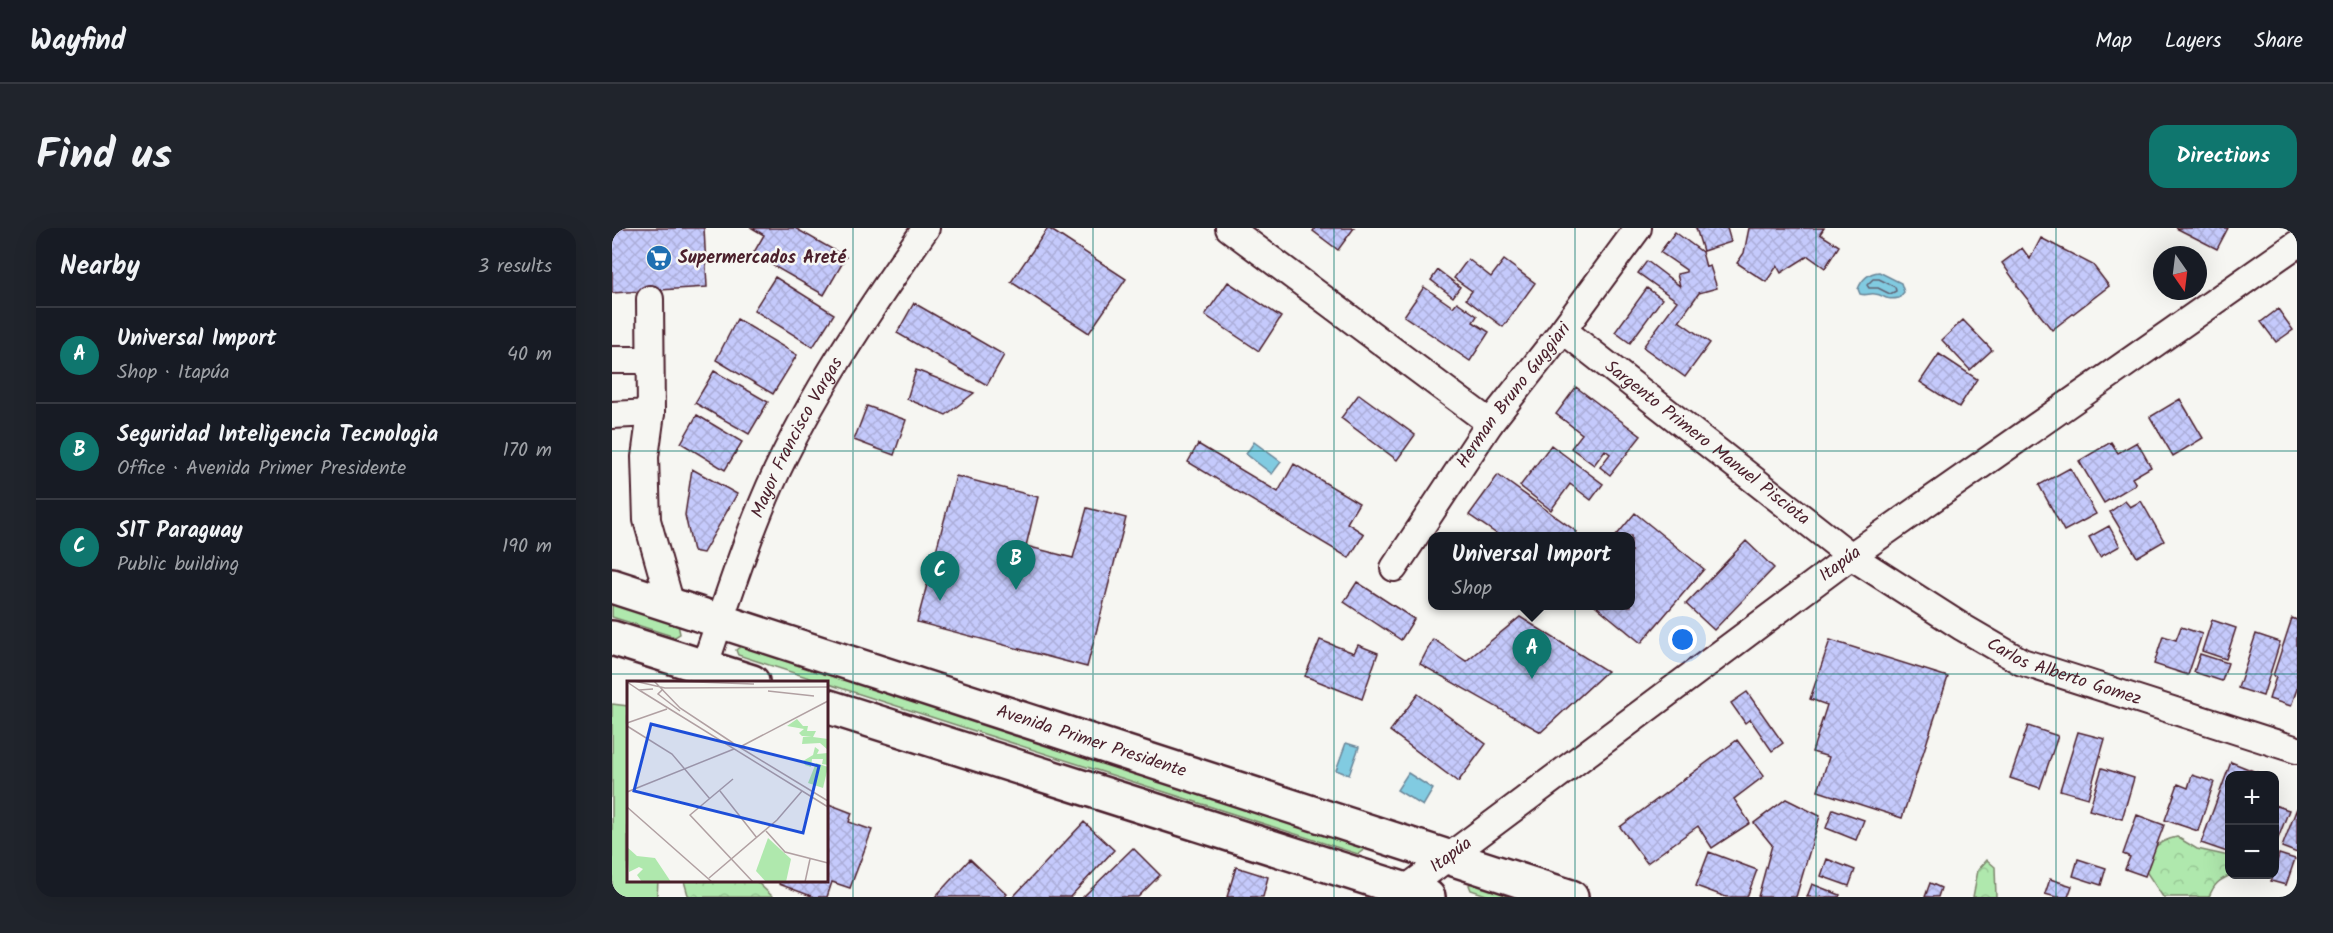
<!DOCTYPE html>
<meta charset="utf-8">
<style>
:root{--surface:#171b24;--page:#20242c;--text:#f1f3f6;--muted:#9ea1a6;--line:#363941;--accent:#0f766e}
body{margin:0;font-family:Kalam,sans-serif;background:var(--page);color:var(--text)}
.controls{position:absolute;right:18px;bottom:18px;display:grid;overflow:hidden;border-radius:12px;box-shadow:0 6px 24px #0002}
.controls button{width:54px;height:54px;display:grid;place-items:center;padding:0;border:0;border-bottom:2px solid var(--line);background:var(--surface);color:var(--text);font:30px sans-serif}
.compass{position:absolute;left:1541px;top:18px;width:54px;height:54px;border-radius:50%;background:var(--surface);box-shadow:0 6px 24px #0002;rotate:166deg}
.you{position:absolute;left:1071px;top:412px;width:21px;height:21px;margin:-15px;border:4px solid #fff;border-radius:50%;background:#1a73e8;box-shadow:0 0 0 9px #1a73e833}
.badge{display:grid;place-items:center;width:39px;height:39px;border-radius:50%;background:var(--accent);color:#fff;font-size:20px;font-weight:700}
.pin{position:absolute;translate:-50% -50px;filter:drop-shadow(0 2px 3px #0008)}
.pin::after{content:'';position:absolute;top:32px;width:21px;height:18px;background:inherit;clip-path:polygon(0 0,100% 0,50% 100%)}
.popup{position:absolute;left:816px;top:304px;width:207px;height:78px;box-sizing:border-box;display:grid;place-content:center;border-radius:12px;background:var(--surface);filter:drop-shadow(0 2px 4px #0005);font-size:20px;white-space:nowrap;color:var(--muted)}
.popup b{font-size:22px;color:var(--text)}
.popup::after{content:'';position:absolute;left:50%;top:100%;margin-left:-12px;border:12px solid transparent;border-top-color:var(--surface)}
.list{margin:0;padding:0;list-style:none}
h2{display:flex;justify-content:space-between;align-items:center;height:78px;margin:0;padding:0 24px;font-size:26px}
h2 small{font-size:20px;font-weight:400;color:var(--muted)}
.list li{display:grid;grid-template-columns:39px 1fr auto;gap:18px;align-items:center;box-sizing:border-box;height:96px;padding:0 24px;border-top:2px solid var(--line)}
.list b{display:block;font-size:22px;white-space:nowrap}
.list p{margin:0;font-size:20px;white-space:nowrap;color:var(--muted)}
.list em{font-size:20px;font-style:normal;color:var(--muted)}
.map{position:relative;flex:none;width:1685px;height:669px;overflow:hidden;border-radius:18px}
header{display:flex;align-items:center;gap:36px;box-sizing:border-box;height:84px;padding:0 30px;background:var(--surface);border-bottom:2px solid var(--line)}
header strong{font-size:28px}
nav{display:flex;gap:33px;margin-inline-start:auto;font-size:21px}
.intro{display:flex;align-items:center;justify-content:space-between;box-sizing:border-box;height:144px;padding:0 36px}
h1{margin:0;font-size:42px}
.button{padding:15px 27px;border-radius:18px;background:var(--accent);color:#fff;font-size:21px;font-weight:700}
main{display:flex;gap:36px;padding:0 36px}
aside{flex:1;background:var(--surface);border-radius:18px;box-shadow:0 6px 24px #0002}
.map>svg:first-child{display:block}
</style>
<header>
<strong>Wayfind</strong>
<nav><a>Map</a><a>Layers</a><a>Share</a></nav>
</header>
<div class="intro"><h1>Find us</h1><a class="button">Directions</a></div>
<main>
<aside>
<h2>Nearby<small>3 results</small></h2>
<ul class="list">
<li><span class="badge">A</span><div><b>Universal Import</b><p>Shop · Itapúa</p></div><em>40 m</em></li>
<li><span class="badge">B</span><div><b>Seguridad Inteligencia Tecnologia</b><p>Office · Avenida Primer Presidente</p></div><em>170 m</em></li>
<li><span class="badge">C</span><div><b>SIT Paraguay</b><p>Public building</p></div><em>190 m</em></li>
</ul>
</aside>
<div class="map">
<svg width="1685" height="669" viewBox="0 0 1685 669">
<defs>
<pattern id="forest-crowns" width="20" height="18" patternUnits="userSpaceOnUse" patternTransform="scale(1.5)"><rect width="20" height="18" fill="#afe8ad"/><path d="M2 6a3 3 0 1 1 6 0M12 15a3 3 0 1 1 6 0" fill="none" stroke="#98c795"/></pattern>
<pattern id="building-cross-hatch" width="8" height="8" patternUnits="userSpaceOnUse" patternTransform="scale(1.5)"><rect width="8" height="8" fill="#c5cafc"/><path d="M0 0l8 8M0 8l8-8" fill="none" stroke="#abadd8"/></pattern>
</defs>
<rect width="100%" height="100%" fill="#f6f6f2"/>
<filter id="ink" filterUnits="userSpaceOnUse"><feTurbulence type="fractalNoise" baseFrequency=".0167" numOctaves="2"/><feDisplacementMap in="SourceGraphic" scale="12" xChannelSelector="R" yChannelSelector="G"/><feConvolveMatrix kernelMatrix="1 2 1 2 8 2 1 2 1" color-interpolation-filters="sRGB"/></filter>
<g filter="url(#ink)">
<path fill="#afe8ad" stroke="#7c846c" stroke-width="1.5" d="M0,375L66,396L68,406L63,409L0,389Z
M129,418L750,616L753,621L746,626L126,427L124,422Z
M0,476L16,478V652L46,653L45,669H0Z
M860,652L918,669H880L859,662L857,657Z"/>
<path fill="url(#forest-crowns)" stroke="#7c846c" stroke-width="1.5" d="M1565,609L1585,621L1617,628L1618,646L1619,647C1607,652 1602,656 1597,669H1551L1531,639C1536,622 1546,613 1565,609Z
M1375,632L1383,639L1384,669H1361L1366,642Z
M72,653H144L161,669H80L76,667Z"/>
<path fill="#81cbe1" stroke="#6b8698" stroke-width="1.5" d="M1267,44L1289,55L1292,64L1287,70C1272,73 1273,67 1263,66C1257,65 1255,68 1248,66L1246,61C1250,51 1256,45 1267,44Z
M642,214L669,234L660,246L634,226Z
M734,515L747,519L737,547L724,542Z
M796,545L821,561L811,578L785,562Z"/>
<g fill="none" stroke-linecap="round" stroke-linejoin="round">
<path stroke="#606474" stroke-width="1.5" d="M1261,51H1267L1283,59L1284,63L1278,66L1266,60H1257L1255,57Z"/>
</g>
<path fill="url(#building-cross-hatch)" stroke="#4a1f2b" stroke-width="1.5" d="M0,0H92L95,59L0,65Z
M140,0H183L234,29L212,67L141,26L152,7Z
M436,0L514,51L477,105L399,54Z
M703,0H742L726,22L701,3Z
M1084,0H1115L1119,14L1091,23Z
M1137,0H1212L1208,6L1227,18L1213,40L1196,28L1169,45L1165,38L1154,54L1125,35L1132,25Z
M1564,0H1616L1605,21Z
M1063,4L1090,24L1094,39L1098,38L1105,60L1087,65L1067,93L1098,115L1073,149L1031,119L1065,73L1026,45L1035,33L1068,58L1065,46L1074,44V42L1048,24Z
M1429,10L1481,37L1497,58L1440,102L1405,58V56L1390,35L1410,20L1418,31Z
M856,31L879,49L892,32L923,55L891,99L854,71L860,63L842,50Z
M826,42L848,59L841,69L819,52Z
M163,49L222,86L201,119L142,82Z
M616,54L669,89L647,123L593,87Z
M812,59L841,79L845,74L865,88L861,94L877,104L858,133L792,88Z
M1035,60L1050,71L1018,115L1003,104Z
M302,75L392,127L375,157L285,105Z
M1666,81L1681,102L1664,114L1649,94Z
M125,91L185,127L161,166L104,132Z
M1351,92L1380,122L1358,142L1330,112Z
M1327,126L1365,151L1347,179L1308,154Z
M304,142L362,165L334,187L295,171Z
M102,143L156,174L137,206L83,175Z
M964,159L1029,208L998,247L988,239L998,226L993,222L982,237L959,220L970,206L944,186Z
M747,166L803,207L785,232L729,190Z
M1568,171L1591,210L1561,228L1538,189Z
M255,178L294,192L282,227L242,212Z
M85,187L130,214L113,242L69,215Z
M1499,214L1506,225L1525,214L1539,239L1520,250L1524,256L1492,275L1467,233Z
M586,216L666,264L682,236L747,275L735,295L752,306L737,330L576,234Z
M939,217L991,256L979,272L958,256L939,282L908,258Z
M1458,240L1484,286L1452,303L1427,257Z
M80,241L125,266L91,325L81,323L73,287Z
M886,247L965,304L962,308H888L857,287Z
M344,248L426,269L414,318L461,330L475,280L514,290L475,439L305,394Z
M1513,273L1518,279L1529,273L1552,313L1525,329L1498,284Z
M1023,285L1092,341L1029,415L984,378H1019V308H1004Z
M1497,298L1508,318L1488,329L1477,309Z
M1134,313L1162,340L1102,402L1074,376Z
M745,354L802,391L789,412L732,374Z
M908,389L995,443L929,504L808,436L821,411L854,433Z
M1680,390L1685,392V461L1679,478L1657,471L1664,449L1661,448Z
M1600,392L1624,400L1614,431L1590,423Z
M1569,399L1590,406L1576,447L1542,436L1551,408L1564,412Z
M1644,406L1668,414L1651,468L1626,460Z
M708,412L742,425L746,417L766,425L750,471L693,448Z
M1218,412L1336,449L1290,590L1206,563L1217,529L1200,524L1215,477L1198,471Z
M1588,426L1616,435L1610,453L1582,444Z
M1135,464L1171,515L1160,523L1138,491L1133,495L1119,475Z
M806,466L874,516L846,554L778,503Z
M1416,498L1446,508L1428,560L1398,550Z
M1466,504L1493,511L1476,570L1448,562Z
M1125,512L1152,548L1122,571L1138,595L1100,620L1086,598L1035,635L1008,599Z
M1619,534L1649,546L1648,548H1618V625L1589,615Z
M1490,540L1522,550L1510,591L1477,582Z
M1580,547L1602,554L1586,603L1553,592L1566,556L1576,560Z
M1174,571L1208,588L1184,669H1146L1160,617L1142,595Z
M214,575L240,585L237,594L260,602L238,660L220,654L215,669H202L167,656L168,652H214Z
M1662,577L1677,582L1662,621Z
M1685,580V625L1670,619Z
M1221,581L1252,592L1244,612L1214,600Z
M1525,587L1552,597L1533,648L1513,641L1518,629L1511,626Z
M472,594L502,622L458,669H401Z
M521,620L548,647L526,669H471Z
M1097,624L1145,642L1135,669H1114L1084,658Z
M1667,626L1683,631L1674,657L1659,653L1662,646Z
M358,631L395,666L393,669H323Z
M1215,631L1243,642L1237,658L1209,648Z
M1466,631L1494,640L1489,657L1461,648Z
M624,639L656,649L651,669H615Z
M1438,651L1460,658L1456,669H1444L1433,666Z
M1318,655L1329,660L1326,669H1313Z
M1200,656L1228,667L1227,669H1195Z"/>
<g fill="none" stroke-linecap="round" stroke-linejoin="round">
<g stroke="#4a1f2b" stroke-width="30">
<g id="minor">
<path d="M617,0L878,195"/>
<path d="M38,71L39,185L33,229L35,292L59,377"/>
<path id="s1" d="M951,102L1239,328L1350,399L1410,434L1685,522"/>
<path d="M0,132H38"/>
<path d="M0,187L39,185"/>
<path id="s2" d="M782,340L878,195L951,102L1026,0"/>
<path id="s3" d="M92,439C113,379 132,317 158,258C199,167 257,82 314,0"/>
<path id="s4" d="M783,669L1239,328L1685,16"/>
</g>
</g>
<g stroke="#4a1f2b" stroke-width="38">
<g id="major">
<path id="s5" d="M0,358L959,669"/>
<path d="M0,410L140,454"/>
<path d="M214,478L816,669"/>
</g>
</g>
<use href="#minor" stroke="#f6f6f2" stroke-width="26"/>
<use href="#major" stroke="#f6f6f2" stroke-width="33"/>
</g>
</g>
<path fill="none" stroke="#0f766e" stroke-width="1.5" stroke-opacity="0.55" d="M241,0V669M481,0V669M722,0V669M963,0V669M1204,0V669M1444,0V669M0,223H1685M0,446H1685"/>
<defs>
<g id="supermarket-disc" transform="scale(1.35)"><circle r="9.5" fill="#1f6fb2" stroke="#f6f6f2"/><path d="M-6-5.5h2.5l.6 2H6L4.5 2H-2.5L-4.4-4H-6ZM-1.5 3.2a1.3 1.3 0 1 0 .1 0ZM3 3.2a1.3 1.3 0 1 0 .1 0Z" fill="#fff"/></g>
</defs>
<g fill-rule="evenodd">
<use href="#supermarket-disc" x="47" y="30"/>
</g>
<g text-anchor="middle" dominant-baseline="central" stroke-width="5" stroke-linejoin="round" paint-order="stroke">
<g font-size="18" font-weight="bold" fill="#4a1f2b" stroke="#f6f6f2" text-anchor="start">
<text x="66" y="30">Supermercados Areté</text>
</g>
<g font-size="18" fill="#4a1f2b" stroke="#f6f6f2">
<text stroke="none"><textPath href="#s2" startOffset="210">Herman Bruno Guggiari</textPath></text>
<text stroke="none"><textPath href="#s3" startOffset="248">Mayor Francisco Vargas</textPath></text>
<text stroke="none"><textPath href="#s1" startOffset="183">Sargento Primero Manuel Pisciota</textPath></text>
<text stroke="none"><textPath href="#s4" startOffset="556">Itapúa</textPath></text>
<text stroke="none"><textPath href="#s1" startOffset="610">Carlos Alberto Gomez</textPath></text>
<text stroke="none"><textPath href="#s5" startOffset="504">Avenida Primer Presidente</textPath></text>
<text stroke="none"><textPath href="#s4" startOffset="70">Itapúa</textPath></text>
</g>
</g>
<g transform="translate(15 453)">
<rect width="201" height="201" fill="#f6f6f2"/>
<path d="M189,82L201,86L196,107L181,102Z" fill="#afe8ad"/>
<path d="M170,38L176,45H181L180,50H189L186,56L201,58V69L193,62L175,63L176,56L185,55H175L172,52L177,48L160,45ZM188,66L192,69L190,73L201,72V84L195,83L196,78H185L184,86L178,84L176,80L186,74ZM0,166L10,175L28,177L44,201H15L10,194L16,188L12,186L2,191Z" fill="#afe8ad"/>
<path d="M141,157L164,178L159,201H139L129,190Z" fill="#afe8ad"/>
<path fill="none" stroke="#b1a0a2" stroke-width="1.5" d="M7,0L38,7L201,6M27,0L53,27L106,62M40,0L127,3M0,1L12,9L26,8M36,8L31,13L53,30M12,9L201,126M141,10L187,15M0,42L40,28M0,45L45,73L83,118M104,61L201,120M113,66L201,20M106,98L63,134L126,201M93,110L130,157M0,111L107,68M0,126L85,201M139,150L158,171L201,182M82,197L150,139L175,110M178,201L183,178"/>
<path fill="#1d4ed8" fill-opacity="0.15" stroke="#1d4ed8" stroke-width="3" d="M24,43L192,85L176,152L7,110Z"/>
<rect width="201" height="201" fill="none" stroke="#4a1f2b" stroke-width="3"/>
</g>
</svg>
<div class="controls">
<button>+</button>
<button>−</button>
</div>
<svg class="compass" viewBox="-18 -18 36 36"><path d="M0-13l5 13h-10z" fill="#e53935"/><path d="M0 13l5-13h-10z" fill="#9ea1a6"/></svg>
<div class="you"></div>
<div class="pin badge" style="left:920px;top:451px">A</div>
<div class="popup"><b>Universal Import</b>Shop</div>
<div class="pin badge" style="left:404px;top:362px">B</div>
<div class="pin badge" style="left:328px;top:373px">C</div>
</div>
</main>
